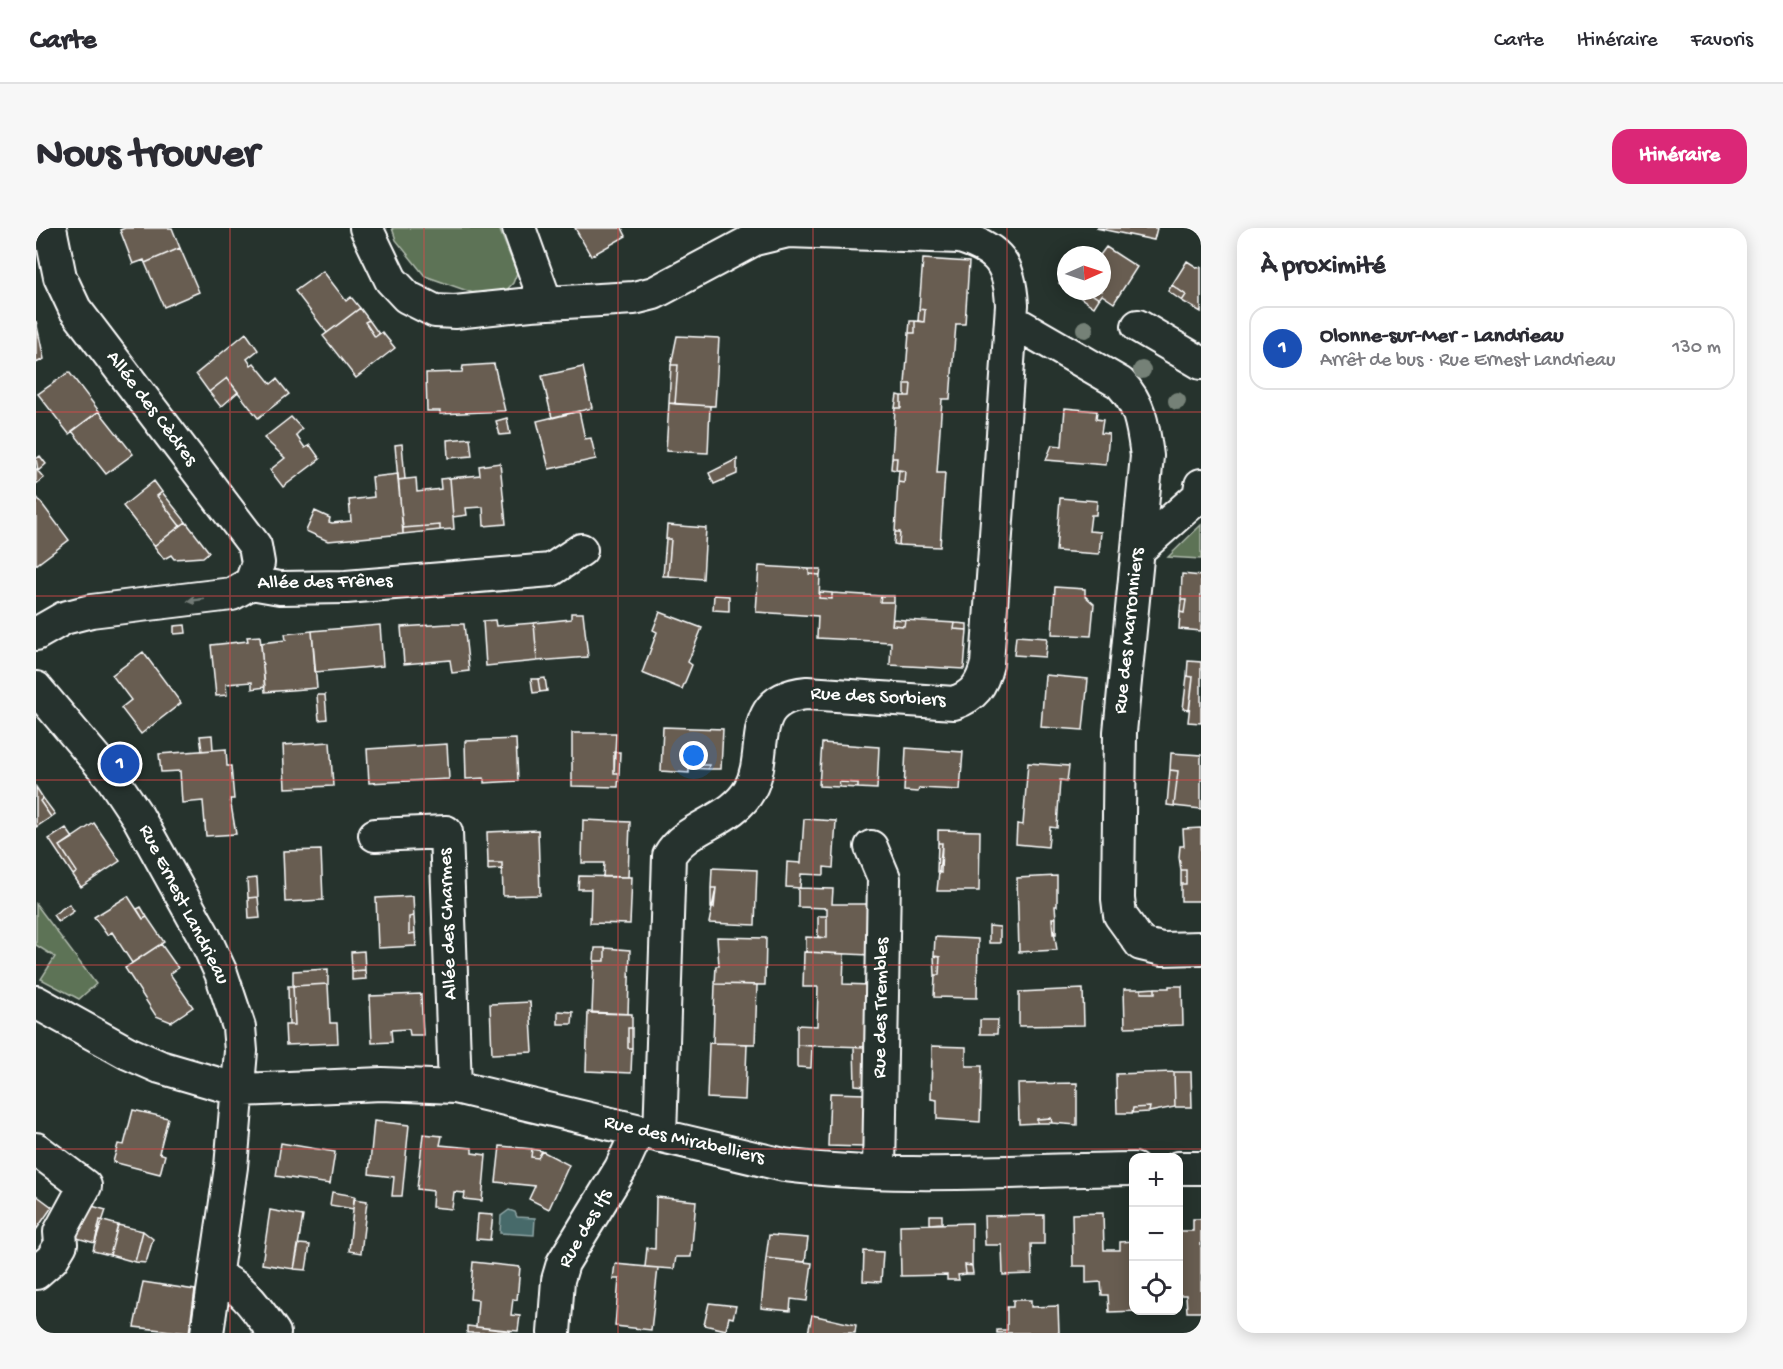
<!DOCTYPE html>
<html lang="fr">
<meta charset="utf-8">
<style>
:root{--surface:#fff;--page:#f7f7f7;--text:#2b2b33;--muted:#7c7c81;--line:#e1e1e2;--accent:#db2777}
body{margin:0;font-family:"Gochi Hand",sans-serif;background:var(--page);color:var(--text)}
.controls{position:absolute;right:18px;bottom:18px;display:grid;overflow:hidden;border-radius:12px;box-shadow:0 3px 15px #0003}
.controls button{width:54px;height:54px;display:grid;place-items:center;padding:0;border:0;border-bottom:2px solid var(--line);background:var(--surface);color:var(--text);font:30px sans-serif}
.compass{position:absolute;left:1021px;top:18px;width:54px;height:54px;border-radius:50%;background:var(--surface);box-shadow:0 3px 15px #0003;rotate:87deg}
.you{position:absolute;left:658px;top:528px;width:21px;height:21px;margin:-15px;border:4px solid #fff;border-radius:50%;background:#1a73e8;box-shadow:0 0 0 9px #1a73e833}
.badge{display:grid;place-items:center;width:39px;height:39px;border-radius:50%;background:var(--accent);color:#fff;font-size:20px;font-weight:700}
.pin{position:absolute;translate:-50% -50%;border:3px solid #fff;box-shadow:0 2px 6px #0006}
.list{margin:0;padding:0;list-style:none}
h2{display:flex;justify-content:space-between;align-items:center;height:78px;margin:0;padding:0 24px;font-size:26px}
h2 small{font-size:20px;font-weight:400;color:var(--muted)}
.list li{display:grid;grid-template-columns:39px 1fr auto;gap:18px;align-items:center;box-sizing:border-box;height:84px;margin:0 12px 12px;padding:0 12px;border:2px solid var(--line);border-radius:18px}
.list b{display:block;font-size:22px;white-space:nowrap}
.list p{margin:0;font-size:20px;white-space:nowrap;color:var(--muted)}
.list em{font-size:20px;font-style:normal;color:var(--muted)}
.icon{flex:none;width:33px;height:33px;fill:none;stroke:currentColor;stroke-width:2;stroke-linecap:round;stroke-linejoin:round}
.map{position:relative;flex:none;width:1165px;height:1105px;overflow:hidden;border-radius:18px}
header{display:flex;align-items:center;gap:36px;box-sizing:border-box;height:84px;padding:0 30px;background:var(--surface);border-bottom:2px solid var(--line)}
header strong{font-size:28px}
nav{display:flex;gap:33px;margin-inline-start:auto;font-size:21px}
.intro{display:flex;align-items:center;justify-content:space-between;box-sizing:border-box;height:144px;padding:0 36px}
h1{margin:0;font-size:42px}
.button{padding:15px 27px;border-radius:18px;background:var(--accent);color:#fff;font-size:21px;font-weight:700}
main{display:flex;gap:36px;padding:0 36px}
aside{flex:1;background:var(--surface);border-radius:18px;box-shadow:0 3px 15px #0003}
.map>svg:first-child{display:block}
</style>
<header>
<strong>Carte</strong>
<nav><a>Carte</a><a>Itinéraire</a><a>Favoris</a></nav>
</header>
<div class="intro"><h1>Nous trouver</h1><a class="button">Itinéraire</a></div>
<main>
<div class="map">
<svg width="1165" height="1105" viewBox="0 0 1165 1105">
<rect width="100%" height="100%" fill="#26332d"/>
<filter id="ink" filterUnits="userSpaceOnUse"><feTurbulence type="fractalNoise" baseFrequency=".0167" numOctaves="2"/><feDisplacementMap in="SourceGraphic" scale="12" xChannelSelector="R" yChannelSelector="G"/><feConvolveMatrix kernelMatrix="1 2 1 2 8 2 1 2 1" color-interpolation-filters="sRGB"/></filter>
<g filter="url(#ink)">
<path fill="#5d7357" stroke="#aeb9ab" stroke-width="1.5" d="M356,0H463L481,45L477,55L467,66L443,67L389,48L360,12Z
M1165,297V331L1132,329Z
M0,676L60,756L43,771L5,751L19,729L0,717Z"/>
<path fill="#466a6a" stroke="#90a6a6" stroke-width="1.5" d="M473,982L479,984L481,989L499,990L498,1007L464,1005L465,988Z"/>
<path fill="#675d51" stroke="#fff" stroke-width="1.5" d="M89,0H136L144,20L109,35L108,32L97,36L84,2Z
M539,0H586L590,8L555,28Z
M1060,0H1121L1118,12Z
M1070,19L1101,39L1078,75L1066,67L1063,71L1051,63H1066L1064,27Z
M144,20L163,64L128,79L109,35Z
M887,31L933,34L929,96H920L914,171H906L901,245H909L904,319L863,317L864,304H859L862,254L868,255L869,243L860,242L861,230H856L859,180H865V168H874L875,156H869L873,105H879V93L888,94L889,82L883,81Z
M1151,33L1162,40L1165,39V84L1146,73L1150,67L1136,57Z
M287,43L310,73L315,69L324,80L291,105L259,63Z
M1030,46V60L1023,55Z
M1136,57L1150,67L1146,73L1132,63Z
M1041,63H1051L1063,71L1058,79L1039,66Z
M324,80L333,92L329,94L339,109L346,104L359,120L320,150L287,108Z
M883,81L889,82L888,94L882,93Z
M333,92L343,106L339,109L329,94Z
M0,93L8,131L0,135Z
M874,93H879V105H873Z
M210,105L222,122L211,131L215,137L218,135L235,156L241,151L253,166L222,190L191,150L173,164L160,146Z
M641,108L683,110L679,178L639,176L642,137H635Z
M458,136L469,183L404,186V183H391L390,145L426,144L427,138Z
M635,137H642L639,176L633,175Z
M547,139L556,180L516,190L506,148Z
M33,144L63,183L33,206L2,166Z
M191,150L202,164L185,179L173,164Z
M869,156H875L874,168H869Z
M861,167L865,168V180H859Z
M633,175L674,178L672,225L630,223Z
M1029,180L1061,183L1060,191L1067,192L1065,205L1073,206L1070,237L1010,232L1016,217L1026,218Z
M63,183L97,226L70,246L36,203Z
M543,183L549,211L555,210L560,231L513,241L501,193Z
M255,189L266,201L260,207L269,220L274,217L284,231L247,259L234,242L249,230L228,210Z
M471,190L474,206L464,207L460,193Z
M434,210L436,228L412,230L411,212Z
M366,216L369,251L362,252L359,217Z
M4,228L10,236L2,243L0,231Z
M856,230H861L860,242L855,241Z
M701,231V246L678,256L673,245Z
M464,235L470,296L448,298L447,279L430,280L431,287L417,289L414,250L444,247L443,238Z
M0,241L8,250L0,256Z
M863,242L869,243L868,255L862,254Z
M362,246L367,306L292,313L270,303L279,283L294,290L293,294L296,295L315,293L313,272L338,269L336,249Z
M380,250L381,264L405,261L404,251L414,250L418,301L404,302V297L367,300L362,252Z
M118,253L126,264L121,268L144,298L118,318L87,278Z
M126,264L150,294L144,298L121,268Z
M0,268L33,312L0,337Z
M1024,270L1061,273L1060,287H1055L1053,303L1065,304L1063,326L1020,323Z
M150,294L173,324L167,329L138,331L135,327L128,331L118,318Z
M404,297V302L367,306V300Z
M631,297L670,300L667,351L632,348L635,311H630Z
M859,304H864L863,317L858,316Z
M630,311H635L632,348H627Z
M723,338L773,341V346L784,347L783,370L796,371V365L845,368L844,374H858L856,397L868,398L869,392L919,395L918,401L931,402L928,441L854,437L855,414L781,410L782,388L720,384Z
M773,341H785L784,347L773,346Z
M1146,346L1165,348V403L1143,401L1144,384L1148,385L1150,372H1145Z
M1019,359L1049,361V368L1058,376L1055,408L1016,406Z
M784,364L796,365V371L783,370Z
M678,367L693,368V383L677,382Z
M845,368H858V374H844Z
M1145,372H1150L1148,385L1144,384Z
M624,384L666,400L652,434L656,437L646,461L606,445L621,404L617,402Z
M535,385H547L552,429L501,433L498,395L535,391Z
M857,391L869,392L868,398L856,397Z
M459,392L460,398L498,395L501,433L450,438L447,393Z
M919,395L931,396V402L918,401Z
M412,396H428L433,443L416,445L414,432L368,436L365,399Z
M149,397L150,405L138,406V398Z
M344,397L347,438L279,444L276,403Z
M276,403L281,460L229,464L225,415L250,412L249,406Z
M224,408L229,459L216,461V454L190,456L191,467L180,468L175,417L212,413L211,409Z
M980,408L1011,410L1009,429L978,427Z
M107,424L145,475L105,506L85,480L95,472L76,447Z
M1152,433L1165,434V495L1152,494L1157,449L1151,448Z
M1009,447L1052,451L1047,502L1005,499Z
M1151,448L1157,449L1153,482L1147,481Z
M509,450L511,463L504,464L502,451Z
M495,451H502L504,464L497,465Z
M281,467H289L291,491L283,492Z
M627,499L687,501L685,541H672L673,537H653V545L625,543Z
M536,505H580L578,545H583L582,559L536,558Z
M176,507L177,522L166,523L164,508Z
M480,511L482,553L448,555V550L430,551L429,513Z
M294,514L297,558L249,560L247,517Z
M786,515L843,519L841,561L822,560V555L803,554L804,559L783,558Z
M411,516L413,551L333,555L331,521Z
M870,520L927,524L924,562L883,560L882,564L868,563Z
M190,521L191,538H195L198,571H194L200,606L170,608L167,573L146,575L144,543L125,544L123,526Z
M578,524H584L583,545H578Z
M1135,525L1165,527V581L1138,578L1142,543L1134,542Z
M992,535L1033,538L1031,553L1024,552L1021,600L1014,599L1012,619L980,616L981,596L987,597Z
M653,537H673L672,541L653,540Z
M1134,542L1142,543L1138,578L1131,577Z
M803,554L822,555V560L804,559Z
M0,559L7,570L4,573L15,589L0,599Z
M7,570L19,586L15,589L4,573Z
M768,591L800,593L797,640L788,639V647L765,646L764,660L750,659L751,634L765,635Z
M547,592L594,594L592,649H567L568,635H546Z
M58,595L84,633L45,659L37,647L41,644L24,618Z
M30,600L37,610L24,618L41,644L37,647L13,611Z
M1165,600V673H1145V656H1150V642H1145L1143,629L1144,618H1148L1147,601Z
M502,602L504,667L467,668L466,635H452L451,604Z
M902,602L944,603L943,663H901L906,615H902Z
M902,615H906L905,645L901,644Z
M285,622L287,672L249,674L247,623Z
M452,635H466V641L452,642Z
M676,640L721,642L719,697L673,695L680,660H675Z
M1145,642H1150V656H1145Z
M543,648L596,649L594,696L554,695L555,661H542Z
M1021,648V678H1019L1020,690H1016L1021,722L983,724L981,650Z
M221,650L222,669L212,670L211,651Z
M675,660H680L678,680H675Z
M762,660L797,661L796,676H835L833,727L770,724V709L791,710V680L762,679Z
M92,668L107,691L111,689L128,714L96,735L76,704L71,707L58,689Z
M377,668L378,688L373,689V706L379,705L380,718L342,720L340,670Z
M222,669L224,690L213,691L212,670Z
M33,676L38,683L22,694L17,687Z
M105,679L111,689L107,691L101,681Z
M378,688L379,705L373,706V689Z
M782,688H791V710L782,709Z
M1016,690H1020V706H1017Z
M953,698L964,699V715H953Z
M681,709L730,710L729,757L679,756L680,738H683Z
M899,709L942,711L941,770L898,769L899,747H903L904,729L898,728Z
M125,716L142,740L134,746L157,779L135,794L120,788L89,740Z
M559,720H569V733H558Z
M569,720L594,722L592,786L556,785L558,733H569Z
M328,723L329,742L316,743L315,724Z
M768,724L808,726L807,756L833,757L832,778H829V789L831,790V819L761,817V797L781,798L782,759H767Z
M898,728L904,729L903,747H899Z
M292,741V756L257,758V743Z
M329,742L330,751L316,752V743Z
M292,756L294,795H301L302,815L250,817L249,797H259L257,758Z
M679,756L721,757L719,816L677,815Z
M252,758H257L259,797H253Z
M1133,758H1146L1147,797L1089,799L1088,761H1105V765H1119V760H1133Z
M1119,760V765H1105V761Z
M1047,761L1048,797L983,798V764Z
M385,766L387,807H374L373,801L355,802L356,814L336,815L334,768Z
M494,774L497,824L456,826L454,776Z
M522,783L537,784L536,796H522Z
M552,784L596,786V800H592V820H596L595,845L550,843Z
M944,792H962L961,806H944Z
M592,800H596V820H592Z
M673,815L711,816L709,872L671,870Z
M761,817L776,818L775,840L761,839Z
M896,818L930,819V838H946L944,894L901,891V872L895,871Z
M818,819H831L830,858L819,857Z
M1138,844H1155L1156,879H1139Z
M1138,844L1139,879L1113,884L1114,879L1097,880L1096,885H1081L1080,846Z
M1041,855V897L1016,895L1015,890L1001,891V895L983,896L982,856Z
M794,865L830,866L828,919L792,918Z
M1114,879L1113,884L1096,885L1097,880Z
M97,882L132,890L123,925L129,927L124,946L77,934L82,916L88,917Z
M1015,890L1016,895H1001V891Z
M338,893L373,897L366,968H356L358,949L333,946Z
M387,906L406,908L404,917L436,920V925L450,927L446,973L428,971L429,965L418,964L416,981L396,979L397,963L381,961Z
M245,915L299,924L294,956L240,948Z
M464,918L496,921L495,929L502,930L506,923L533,937L513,981L493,971L499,958L460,954Z
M496,921L506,923L502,930L495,929Z
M296,964L319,968L317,981L294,977Z
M0,967L16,979L0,1002Z
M620,969L660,973L655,1029H640L638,1041L609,1039L611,1020L619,1021Z
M318,971L331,973L325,1025L313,1023Z
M49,976L70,982L59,1015L41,1010Z
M234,982L267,988L258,1041L226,1036Z
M1067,985L1068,1022H1084V1014L1098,1013V1082L1103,1083L1073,1084L1072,1067H1066L1065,1054L1050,1055V1038H1037L1036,986Z
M442,986L457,987L454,1012L440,1011Z
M894,987H906V995L894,996Z
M1008,987V1016H995L996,1046L967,1047L966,1017H949L948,988Z
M1157,991H1165V1084H1151L1150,1067H1142V1003H1157Z
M64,992L82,997L74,1027L57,1023Z
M936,995V1038L929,1037L930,1046L922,1047L923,1052H911V1047L865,1048L864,997Z
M82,997L107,1003L99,1034L74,1027Z
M107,1003L117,1011L110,1035L99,1034Z
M733,1007L772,1010L769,1034L730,1030Z
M263,1016L274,1017L270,1042L258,1041Z
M828,1023L847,1024L845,1054L827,1053Z
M730,1030L776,1035L771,1073L755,1071L754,1083L725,1080Z
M437,1034L484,1039L481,1072L477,1071L475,1087L484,1088L482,1103L440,1099L442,1072L434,1071Z
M579,1036L622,1040L615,1102L579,1098L583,1051H577Z
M929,1037L936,1038L937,1046H930Z
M107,1054L159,1062L153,1105L98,1099Z
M977,1072H995V1079L1022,1078L1023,1105H961V1102H971V1079H977Z
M673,1075L700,1078L697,1090L693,1089L690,1102L668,1097Z
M776,1087L820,1097L819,1105H772Z
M431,1098L474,1103V1105H431Z"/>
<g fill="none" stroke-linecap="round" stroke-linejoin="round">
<g stroke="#fff" stroke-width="36">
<path id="minor" d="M14,0L24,49L39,81L219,318L222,335L215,355
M330,0L355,52L371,69L399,83L419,84L495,76L598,70L618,65L719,11L752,3L924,9C963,21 974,36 976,77L951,436C946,457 938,468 918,475L771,465C708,471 734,523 714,561C696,594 650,597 633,628L624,908
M483,0L510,75
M975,92L1084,155C1105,177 1107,199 1111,228L1084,504L1082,671L1084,687L1105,716L1126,721L1165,720
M1102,98L1165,135
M1102,322L1163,268L1165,257
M0,406L28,390L55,383L196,366L215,355L244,360L310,359L515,342L545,322
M0,460L76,550L102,589L168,708L185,745L203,799L205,823L195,939L171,1105
M339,607L410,604L419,859
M835,619L848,650L843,944
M0,774L92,825L124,839L203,862L346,856L419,859L748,937C862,952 983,942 1098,941
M0,921L49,958L24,1004L25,1016L16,1031L0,1045
M1142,940H1165
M179,1049C205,1055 223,1084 238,1105
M518,1105L522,1052L527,1035L585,940L602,903"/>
</g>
<use href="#minor" stroke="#26332d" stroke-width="32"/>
</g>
<g fill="#758177">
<circle cx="1049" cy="101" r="9"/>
<circle cx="1106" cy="142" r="9"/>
<circle cx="1141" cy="173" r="9"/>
</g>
<defs><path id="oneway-solid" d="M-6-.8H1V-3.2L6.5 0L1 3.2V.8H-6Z" transform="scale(1.5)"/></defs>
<use fill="#727a76" href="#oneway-solid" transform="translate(160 372) rotate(172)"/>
</g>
<path fill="none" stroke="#dc4848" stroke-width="1.5" stroke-opacity="0.55" d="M194,0V1105M388,0V1105M582,0V1105M777,0V1105M971,0V1105M0,184H1165M0,368H1165M0,552H1165M0,737H1165M0,921H1165"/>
<g text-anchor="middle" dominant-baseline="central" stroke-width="4.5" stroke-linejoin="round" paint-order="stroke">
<g font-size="20" fill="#fff" stroke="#26332d">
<text transform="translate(115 181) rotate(53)">Allée des Cèdres</text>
<text transform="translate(289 355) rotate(-1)">Allée des Frênes</text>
<text transform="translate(1094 403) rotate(-84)">Rue des Marronniers</text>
<text transform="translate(842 470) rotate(3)">Rue des Sorbiers</text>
<text transform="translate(147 677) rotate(63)">Rue Ernest Landrieau</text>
<text transform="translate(413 696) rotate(-92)">Allée des Charmes</text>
<text transform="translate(846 780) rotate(-89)">Rue des Trembles</text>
<text transform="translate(648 913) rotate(13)">Rue des Mirabelliers</text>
<text transform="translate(550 1001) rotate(-60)">Rue des Ifs</text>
</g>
</g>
</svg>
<div class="controls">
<button>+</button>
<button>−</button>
<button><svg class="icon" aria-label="locate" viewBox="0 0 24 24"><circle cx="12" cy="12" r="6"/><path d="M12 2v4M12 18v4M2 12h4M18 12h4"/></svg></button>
</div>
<svg class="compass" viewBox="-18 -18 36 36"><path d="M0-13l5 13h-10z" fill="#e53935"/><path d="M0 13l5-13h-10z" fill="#7c7c81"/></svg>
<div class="you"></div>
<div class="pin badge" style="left:84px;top:536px;background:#1a4fb4">1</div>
</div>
<aside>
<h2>À proximité<small></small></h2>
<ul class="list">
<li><span class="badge" style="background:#1a4fb4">1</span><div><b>Olonne-sur-Mer - Landrieau</b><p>Arrêt de bus · Rue Ernest Landrieau</p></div><em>130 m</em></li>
</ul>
</aside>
</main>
